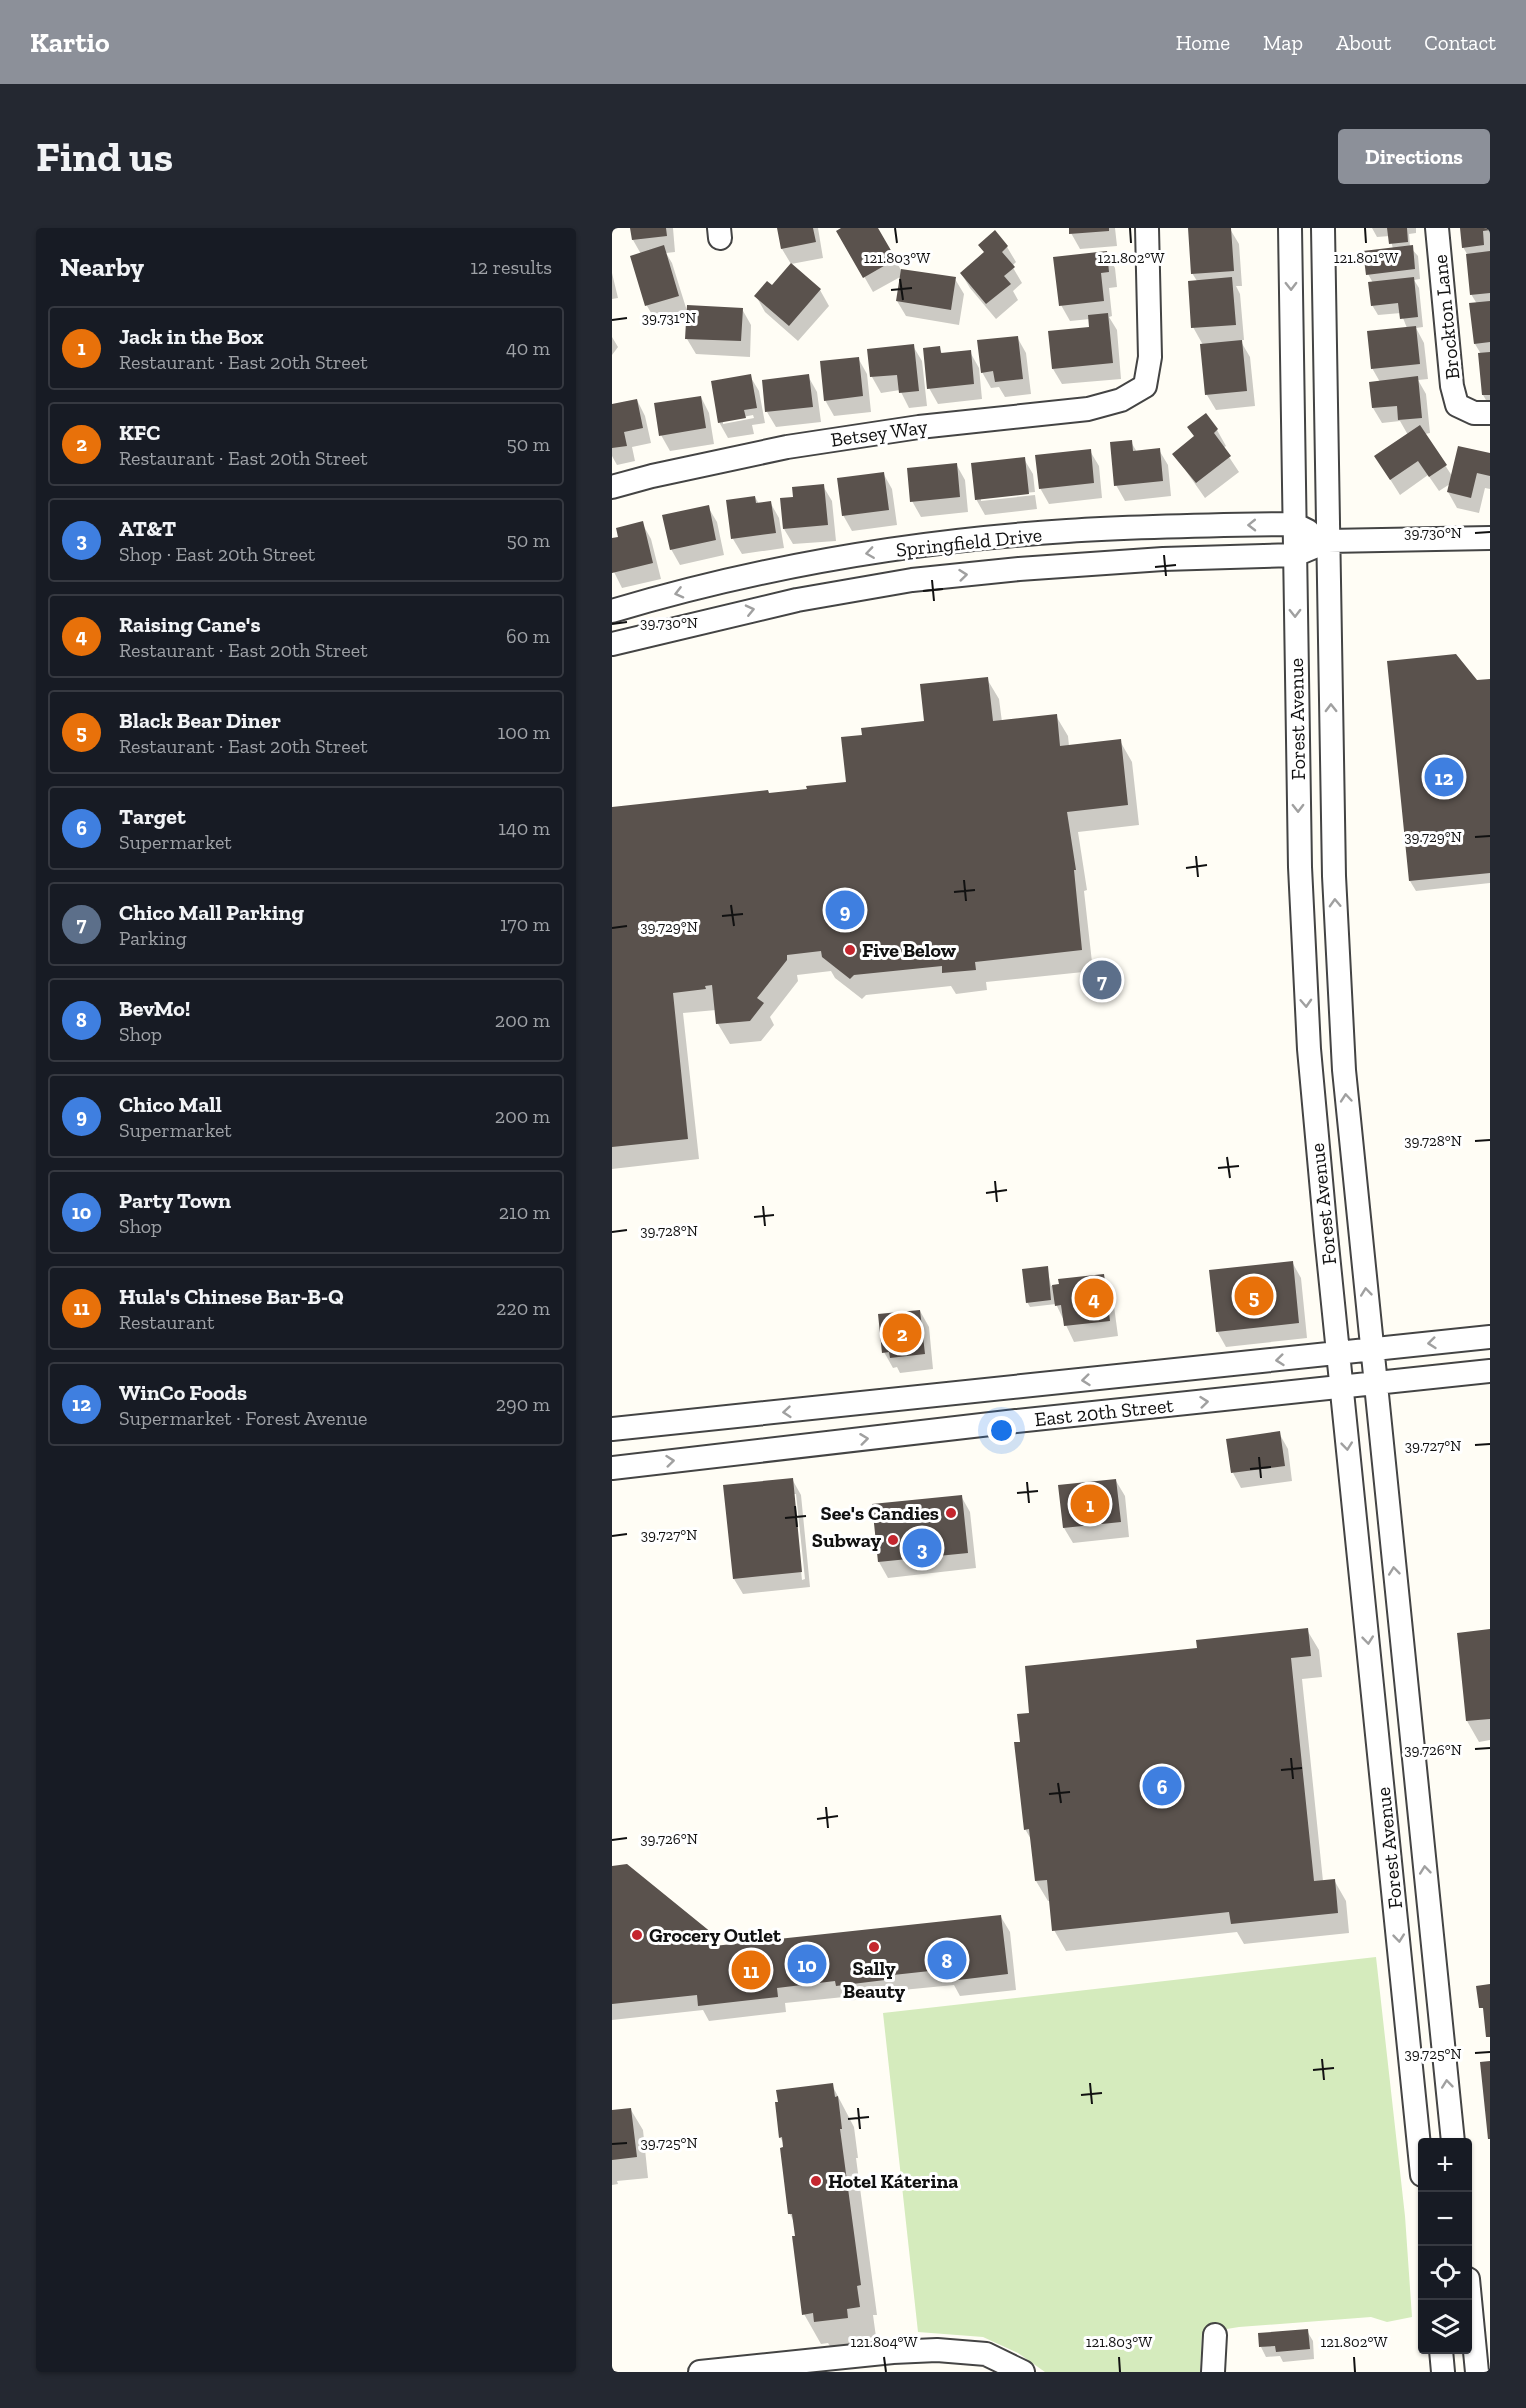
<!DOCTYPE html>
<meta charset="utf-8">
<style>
:root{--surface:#171b24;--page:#242831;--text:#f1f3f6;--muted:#9ea1a6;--line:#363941;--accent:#8c9099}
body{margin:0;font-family:"Zilla Slab",serif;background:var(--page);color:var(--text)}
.controls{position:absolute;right:18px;bottom:18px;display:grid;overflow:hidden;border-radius:6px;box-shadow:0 2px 4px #0004}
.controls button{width:54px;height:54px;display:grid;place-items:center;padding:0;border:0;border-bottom:2px solid var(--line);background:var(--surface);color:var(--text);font:30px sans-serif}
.you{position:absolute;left:390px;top:1203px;width:21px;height:21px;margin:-15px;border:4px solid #fff;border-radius:50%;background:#1a73e8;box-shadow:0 0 0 9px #1a73e833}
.badge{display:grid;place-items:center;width:39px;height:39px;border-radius:50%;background:var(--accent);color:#fff;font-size:20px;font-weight:700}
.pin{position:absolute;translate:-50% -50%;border:3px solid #fff;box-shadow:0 2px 6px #0006}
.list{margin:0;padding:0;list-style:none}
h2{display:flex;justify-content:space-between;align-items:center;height:78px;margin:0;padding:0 24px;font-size:26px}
h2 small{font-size:20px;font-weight:400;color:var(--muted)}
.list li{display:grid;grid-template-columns:39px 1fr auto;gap:18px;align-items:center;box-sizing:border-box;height:84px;margin:0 12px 12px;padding:0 12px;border:2px solid var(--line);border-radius:6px}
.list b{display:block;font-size:22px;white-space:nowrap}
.list p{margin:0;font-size:20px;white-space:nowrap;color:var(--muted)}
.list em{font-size:20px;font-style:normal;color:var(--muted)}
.icon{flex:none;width:33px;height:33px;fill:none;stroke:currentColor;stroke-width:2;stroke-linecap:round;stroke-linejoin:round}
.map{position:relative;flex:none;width:878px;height:2144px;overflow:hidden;border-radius:6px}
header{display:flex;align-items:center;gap:36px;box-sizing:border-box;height:84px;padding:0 30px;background:var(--accent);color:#fff}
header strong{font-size:28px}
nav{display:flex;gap:33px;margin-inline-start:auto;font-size:21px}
.intro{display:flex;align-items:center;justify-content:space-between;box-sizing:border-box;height:144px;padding:0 36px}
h1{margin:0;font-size:42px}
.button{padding:15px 27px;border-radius:6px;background:var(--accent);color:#fff;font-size:21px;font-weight:700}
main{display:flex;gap:36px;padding:0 36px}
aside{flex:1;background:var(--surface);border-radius:6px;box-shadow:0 2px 4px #0004}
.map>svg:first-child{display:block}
</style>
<header>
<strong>Kartio</strong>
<nav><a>Home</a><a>Map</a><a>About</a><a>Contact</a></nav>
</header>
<div class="intro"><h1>Find us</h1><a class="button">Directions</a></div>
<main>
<aside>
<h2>Nearby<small>12 results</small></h2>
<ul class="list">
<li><span class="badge" style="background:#e8710a">1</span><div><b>Jack in the Box</b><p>Restaurant · East 20th Street</p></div><em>40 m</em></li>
<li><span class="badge" style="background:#e8710a">2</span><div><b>KFC</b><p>Restaurant · East 20th Street</p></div><em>50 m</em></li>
<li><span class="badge" style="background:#3f7fe0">3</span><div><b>AT&amp;T</b><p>Shop · East 20th Street</p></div><em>50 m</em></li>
<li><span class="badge" style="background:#e8710a">4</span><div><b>Raising Cane's</b><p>Restaurant · East 20th Street</p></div><em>60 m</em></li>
<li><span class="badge" style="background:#e8710a">5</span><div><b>Black Bear Diner</b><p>Restaurant · East 20th Street</p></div><em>100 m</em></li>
<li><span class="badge" style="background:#3f7fe0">6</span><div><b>Target</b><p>Supermarket</p></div><em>140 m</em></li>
<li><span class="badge" style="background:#5c6f8a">7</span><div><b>Chico Mall Parking</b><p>Parking</p></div><em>170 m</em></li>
<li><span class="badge" style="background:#3f7fe0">8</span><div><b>BevMo!</b><p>Shop</p></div><em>200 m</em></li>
<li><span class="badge" style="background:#3f7fe0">9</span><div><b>Chico Mall</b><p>Supermarket</p></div><em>200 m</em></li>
<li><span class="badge" style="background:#3f7fe0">10</span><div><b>Party Town</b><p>Shop</p></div><em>210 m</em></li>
<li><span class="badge" style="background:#e8710a">11</span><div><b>Hula's Chinese Bar-B-Q</b><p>Restaurant</p></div><em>220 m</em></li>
<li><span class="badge" style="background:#3f7fe0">12</span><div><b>WinCo Foods</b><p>Supermarket · Forest Avenue</p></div><em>290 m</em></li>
</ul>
</aside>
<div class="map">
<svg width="878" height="2144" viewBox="0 0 878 2144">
<rect width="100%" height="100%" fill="#fffdf5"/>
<path fill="#d5ebbd" d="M764,1729L793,1988L800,2089L775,2094L759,2089L627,2099L590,2105L588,2144H433L406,2125L371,2109L306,2104L271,1785Z"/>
<path fill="#0003" fill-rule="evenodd" d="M20,0H61L63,24L54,25L60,35L75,83L44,93L35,78L19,29L29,26L21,12Z
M166,0H206L211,30L179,36L170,21Z
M232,0H265L289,42L343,51L352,66L347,97L294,88L285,73L290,48L261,64L226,3Z
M458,0H503L505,18L468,21L459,5Z
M577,0L618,1L627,16L630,58H624L628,66L632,112H628L638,129L643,178L604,182L595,167L591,117L581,99L585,53L580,45Z
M760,0H804V5L797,6L798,19L806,28L808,51L802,52L807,60L811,99L804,100L812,115L816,151L806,152L814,166L818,205L813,206L840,248L878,227V261L873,260L867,285L845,280L836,264L838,256L827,263L816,247L788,267L764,229L796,207L788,193L770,195L761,180L768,154L760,140L795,100L789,85L766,87L760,77L761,55L756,46L781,21L778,8L765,9Z
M849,0H878V179L871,167L869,126L863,116L865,76L859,66L855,26L851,19Z
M383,4L395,19L404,34L400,38L410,55L401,63L406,72L384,91L358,60L349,45L373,25L368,17Z
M494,24L503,40L505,59L497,60L500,88L497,89L505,102L509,151L450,156L441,141L479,101L478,91L458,93L449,77Z
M0,45L6,70L0,71Z
M160,59L208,62L217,78L186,113L153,84L144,68Z
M130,81L139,97L138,129L84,126L75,111Z
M0,109L6,119L0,127Z
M405,109L414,125L419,166L393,169L387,159L379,160L370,144Z
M301,118L310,133L315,178L297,180L288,162L269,165L260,149L257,122Z
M327,120L331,127L358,124L367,140L370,171L326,176L317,160Z
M246,130L255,146L259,184L222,188L213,172Z
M138,148L147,163L153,195L140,197L142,206L116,210L107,194ZM141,187L142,190L111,196V193Z
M196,148L205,164L209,194L164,199L155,184Z
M89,169L97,185L102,216L58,223L49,207Z
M25,172L33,188L39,215L20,219L23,233L5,237L0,228V177Z
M593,187L605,202L614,218L611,220L627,244L593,270L562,226L583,210Z
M519,214L525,224L547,222L556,237L559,268L513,273L504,257Z
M478,223L487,238L490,270L437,276L428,260Z
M412,231L421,246L423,264L369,269V273L423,267L425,281L373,287L364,271Z
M344,236L353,252L356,284L309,289L300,273Z
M271,245L280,261L285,297L240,303L231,287Z
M211,258L220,273L224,313L181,316L172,301Z
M143,269L147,276L158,274L167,290L172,320L130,326L121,311Z
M96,279L105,294L112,327L68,337L59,321Z
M30,295L39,311L49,351L10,360L0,340V312L8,310Z
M375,451L387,471L390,494L444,488L456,508L457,518L508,513L520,534L527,597L466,604L475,662L472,663L481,743L374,754L375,762L344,766L339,758L254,767L250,771L223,750L219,743L185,747L186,753L158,789L162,797L149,813L118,816L106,796L104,782L71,785L87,931L0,941V581L196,562L236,555Z
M878,452V655L804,663L798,653L864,454Z
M680,1034L689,1050L695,1110L614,1119L605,1103Z
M435,1039L439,1058L491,1047L500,1063L506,1108L462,1114L444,1076L418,1079L415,1074Z
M308,1083L317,1099L321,1141L288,1145L285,1139L281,1140L272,1124Z
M667,1205L676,1221L680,1253L629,1260L621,1245Z
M180,1251L189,1267L198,1359L131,1366L122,1351ZM181,1266H184L193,1351L190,1352Z
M504,1253L513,1268L517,1309L461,1315L452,1300L448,1259Z
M349,1268L358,1284L364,1340L276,1350L267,1334L261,1278Z
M695,1402L707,1422L710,1449L690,1451L711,1653L722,1652L734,1673L737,1705L632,1716L625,1704L454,1723L442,1702L439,1673H436L424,1653L420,1613L413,1601L410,1515L419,1487L586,1421Z
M878,1403V1512L867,1514L855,1493L846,1406Z
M0,1639L99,1706L107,1719L389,1689L398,1704L404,1762L348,1768L342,1757L280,1763L281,1768L234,1773L232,1769L173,1775L174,1784L97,1793L91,1782L0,1792Z
M220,1857L242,1899L246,1930H244L265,2087H261L264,2109L251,2111L252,2119L221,2123L216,2115L209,2116L192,2086L182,1994L178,1986L172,1916L168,1909Z
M19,1882L31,1902L36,1950L5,1953L6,1956L0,1957V1884Z
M695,2103L701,2113L702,2131L671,2134L668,2128L654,2129L649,2119Z"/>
<path fill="#5a524d" d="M18,0H54L55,8L20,12Z
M165,0H201L204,14L169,21Z
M229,0H266L284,31L251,50L224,3Z
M457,0H497V3L457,6Z
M576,0H619L622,43L579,46Z
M775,0H795L796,14L777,16Z
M848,0H878V2L871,3L872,17L850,20Z
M383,2L396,18L390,24L403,39L392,48L399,56L374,76L348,45L372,24L366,17Z
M52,17L67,68L33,78L18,28Z
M801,17L803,41L754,47L751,23Z
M495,23L497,44L489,45L492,73L447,78L441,29Z
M878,23V65L858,67L854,26Z
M179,35L209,61L177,98L142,68L155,53L160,57Z
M289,41L344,49L339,82L284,73Z
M620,49L624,97L579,100L576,53Z
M802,49L806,89L788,91L786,75L759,78L756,54Z
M878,73V114L862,116L857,75Z
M75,77L131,80L129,113L73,111Z
M496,85L501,135L440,141L436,103L477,99L476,87Z
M804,98L808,136L759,141L755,103Z
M406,108L411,151L383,154L381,143L369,145L365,112Z
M630,112L635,163L593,167L588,116Z
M302,116L307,163L287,165L285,147L258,149L255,121Z
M328,118L329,125L359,122L362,156L315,161L311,120Z
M878,124V167H870L866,125Z
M247,129L251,168L212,173L208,133Z
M139,146L145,180L132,182L134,190L106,195L99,153Z
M197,146L201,179L153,184L150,152Z
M806,148L810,190L786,192L785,178L760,180L757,154Z
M89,168L94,200L47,208L42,175Z
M25,171L31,200L12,204L15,218L0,220V176Z
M594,185L606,201L602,205L619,228L584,255L560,226L582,208L575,199Z
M808,197L835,237L817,249L806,233L778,252L762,228Z
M520,212L521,223L548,220L551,253L502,258L498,214Z
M846,218L878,225V248L865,245L859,270L835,264Z
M479,221L482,255L427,261L423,227Z
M413,229L417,266L363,272L359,235Z
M345,235L348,269L298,274L295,240Z
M272,244L277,282L230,288L225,250Z
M212,256L216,297L171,301L168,270L181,269L180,259Z
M143,268L144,275L159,273L164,305L119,311L114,272Z
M97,277L104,312L58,322L50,287Z
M31,293L41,335L0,345V310L6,309L4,300Z
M844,426L865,452L878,451V645L797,653L775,433Z
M376,449L381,493L445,486L448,518L509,511L516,577L455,584L464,642H462L470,722L363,734L364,742L330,745V738L242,747L238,751L210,729L209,723L175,727V732L145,770L152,775L138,793L104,796L100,757L93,758L94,761L61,765L76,911L0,919V579L156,562L157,565L195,561L194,558L234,554L229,509L250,507L249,500L312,493L308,456Z
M681,1033L687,1095L604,1104L597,1042Z
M436,1038L439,1072L414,1075L410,1041Z
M492,1046L498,1093L452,1098L449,1077L443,1078L440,1057L447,1056L446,1051Z
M308,1082L313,1126L278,1130L277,1124L270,1125L266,1086Z
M668,1203L673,1238L619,1245L614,1211Z
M181,1250L190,1344L121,1351L111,1257Z
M504,1251L509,1294L451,1300L446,1257Z
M350,1267L356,1325L266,1334L260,1276Z
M696,1400L699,1428L679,1430L702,1653L723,1651L726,1685L619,1696L617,1684L440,1703L435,1652L423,1653L417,1601L412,1602L402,1514H408L405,1486L417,1485L413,1438L585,1420L584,1412Z
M878,1401V1491L854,1493L845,1405Z
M15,1636L100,1705L102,1718L389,1687L396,1746L338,1753L336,1741L272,1748L273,1752L224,1758L223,1753L165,1760L166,1769L86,1778L85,1767L0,1776V1638Z
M878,1756V1809H874L871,1780H867L864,1758Z
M878,1833V1911H876L868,1834Z
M221,1855L223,1869L226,1868L230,1901H228L249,2057L245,2058L248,2079L235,2081L236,2090L202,2094L201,2085L190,2087L180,2008H183L180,1986H176L168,1920L171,1919L170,1909L167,1910L163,1874H166L164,1862Z
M19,1880L25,1929L0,1932V1882Z
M696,2101L698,2121L664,2124L663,2118L647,2119L646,2105Z"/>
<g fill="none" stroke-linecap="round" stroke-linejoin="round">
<g stroke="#444" stroke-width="26">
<path id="minor" d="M107,0L108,10
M678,0L688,639L697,821L714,1007L810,1947
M711,0L722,648L732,842L841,1914
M825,0L840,158L845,177L862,185H878
M0,259L40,248L175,219L307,199L476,181L509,172L533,158L538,129L535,0
M0,383C147,339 302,313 455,303C531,298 606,297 682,296L696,303
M0,416L185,372L300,352L407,341L551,331L683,327L716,313L878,310
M0,1201L878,1109
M0,1240L404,1193L878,1143
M856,2051L865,2144
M829,2122L831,2144
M88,2144L281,2124L325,2122L374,2126L411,2144
M601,2144L603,2107"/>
</g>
<use href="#minor" stroke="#fff" stroke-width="22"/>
</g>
<defs><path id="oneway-chevron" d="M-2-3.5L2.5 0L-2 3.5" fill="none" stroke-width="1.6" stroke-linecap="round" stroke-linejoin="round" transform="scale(1.5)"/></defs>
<g stroke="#a0a0a0">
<use href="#oneway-chevron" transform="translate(679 58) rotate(89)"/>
<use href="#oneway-chevron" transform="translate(640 297) rotate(179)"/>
<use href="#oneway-chevron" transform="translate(258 325) rotate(172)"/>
<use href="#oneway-chevron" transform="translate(351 347) rotate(-6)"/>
<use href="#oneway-chevron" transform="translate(67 365) rotate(166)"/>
<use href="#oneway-chevron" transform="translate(138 382) rotate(-13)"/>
<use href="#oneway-chevron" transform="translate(683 385) rotate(89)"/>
<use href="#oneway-chevron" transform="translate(719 480) rotate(-91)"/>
<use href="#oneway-chevron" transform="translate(686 580) rotate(89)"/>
<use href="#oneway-chevron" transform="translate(723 675) rotate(-92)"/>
<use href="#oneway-chevron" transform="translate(694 775) rotate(87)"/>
<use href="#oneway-chevron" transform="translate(734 870) rotate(-95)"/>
<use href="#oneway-chevron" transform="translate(754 1064) rotate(-96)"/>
<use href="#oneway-chevron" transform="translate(820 1115) rotate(174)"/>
<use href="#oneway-chevron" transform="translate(668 1132) rotate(174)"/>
<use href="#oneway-chevron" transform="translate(474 1152) rotate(174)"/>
<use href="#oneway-chevron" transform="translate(592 1174) rotate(-6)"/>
<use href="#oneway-chevron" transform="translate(175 1184) rotate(175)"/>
<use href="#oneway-chevron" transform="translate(252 1211) rotate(-7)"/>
<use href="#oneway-chevron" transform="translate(735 1218) rotate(84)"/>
<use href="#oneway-chevron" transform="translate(58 1233) rotate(-6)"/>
<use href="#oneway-chevron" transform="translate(782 1343) rotate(-96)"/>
<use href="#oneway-chevron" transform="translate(756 1412) rotate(84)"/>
<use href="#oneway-chevron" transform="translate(813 1642) rotate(-96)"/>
<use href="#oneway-chevron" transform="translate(787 1710) rotate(84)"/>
<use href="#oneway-chevron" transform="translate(835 1856) rotate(-96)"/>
</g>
<path fill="none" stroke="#111" stroke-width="2" d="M283,0L285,15M518,0L519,15M753,0L754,15M288,51L291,72M279,62L300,60M0,92L15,90M863,305L878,304M552,327L554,348M543,339L564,337M320,352L322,373M311,363L331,361M0,396L15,394M863,609L878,608M584,628L586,649M574,640L595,637M352,652L354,673M342,664L363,662M119,677L122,698M110,688L131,686M0,700L15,698M863,913L878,912M615,929L618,950M606,940L627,938M383,953L385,974M374,965L395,962M151,978L153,998M142,989L162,987M0,1004L15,1002M863,1217L878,1216M647,1229L649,1250M638,1241L659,1239M415,1254L417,1275M405,1265L426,1263M183,1278L185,1299M173,1290L194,1288M0,1308L15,1306M863,1521L878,1520M679,1530L681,1551M669,1542L690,1540M446,1555L449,1575M437,1566L458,1564M214,1579L216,1600M205,1591L226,1588M0,1612L15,1610M863,1825L878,1824M710,1831L712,1852M701,1842L722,1840M478,1855L480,1876M469,1867L490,1865M246,1880L248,1901M236,1891L257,1889M0,1916L15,1915M272,2129L274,2144M507,2129L508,2144M742,2129L743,2144"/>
<g fill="#c4262e" stroke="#fff" stroke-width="2">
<circle cx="238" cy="722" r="6"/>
<circle cx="339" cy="1285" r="6"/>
<circle cx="281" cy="1312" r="6"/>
<circle cx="25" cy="1707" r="6"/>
<circle cx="262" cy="1719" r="6"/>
<circle cx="204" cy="1953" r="6"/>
</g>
<g text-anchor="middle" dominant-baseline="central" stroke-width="6" stroke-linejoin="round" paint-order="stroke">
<g font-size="20" fill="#111" stroke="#fff">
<text transform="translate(834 89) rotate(-96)">Brockton Lane</text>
<text transform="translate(267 205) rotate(-8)">Betsey Way</text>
<text transform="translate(357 314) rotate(-6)">Springfield Drive</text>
<text transform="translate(685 491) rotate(-91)">Forest Avenue</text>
<text transform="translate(711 976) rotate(-96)">Forest Avenue</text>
<text transform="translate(492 1184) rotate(-6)">East 20th Street</text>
<text transform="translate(777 1620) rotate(-96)">Forest Avenue</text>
</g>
<g font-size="20" font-weight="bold" fill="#111" stroke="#fff" text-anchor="start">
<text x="250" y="722">Five Below</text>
<text x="327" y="1285" text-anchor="end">See's Candies</text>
<text x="269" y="1312" text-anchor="end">Subway</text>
<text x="37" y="1707">Grocery Outlet</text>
<text x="262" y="1740" text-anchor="middle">Sally<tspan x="262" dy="23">Beauty</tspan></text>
<text x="216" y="1953">Hotel Káterina</text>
</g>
</g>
<g font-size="15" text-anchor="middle" fill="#111" stroke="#fff" stroke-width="6" stroke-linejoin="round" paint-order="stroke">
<text x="285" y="35">121.803°W</text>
<text x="519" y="35">121.802°W</text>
<text x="754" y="35">121.801°W</text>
<text x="57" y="95">39.731°N</text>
<text x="821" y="310">39.730°N</text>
<text x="57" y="400">39.730°N</text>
<text x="821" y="614">39.729°N</text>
<text x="57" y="704">39.729°N</text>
<text x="821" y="918">39.728°N</text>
<text x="57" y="1008">39.728°N</text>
<text x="821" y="1223">39.727°N</text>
<text x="57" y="1312">39.727°N</text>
<text x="821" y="1527">39.726°N</text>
<text x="57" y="1616">39.726°N</text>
<text x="821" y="1831">39.725°N</text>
<text x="57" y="1920">39.725°N</text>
<text x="272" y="2119">121.804°W</text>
<text x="507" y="2119">121.803°W</text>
<text x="742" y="2119">121.802°W</text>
</g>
</svg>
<div class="controls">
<button>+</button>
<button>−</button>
<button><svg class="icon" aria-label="locate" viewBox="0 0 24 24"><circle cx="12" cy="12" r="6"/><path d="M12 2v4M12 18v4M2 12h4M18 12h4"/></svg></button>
<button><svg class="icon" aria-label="layers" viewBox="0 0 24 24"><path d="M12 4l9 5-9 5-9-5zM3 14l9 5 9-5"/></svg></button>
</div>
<div class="you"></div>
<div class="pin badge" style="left:478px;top:1276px;background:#e8710a">1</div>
<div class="pin badge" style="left:290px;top:1105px;background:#e8710a">2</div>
<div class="pin badge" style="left:310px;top:1320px;background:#3f7fe0">3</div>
<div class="pin badge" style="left:482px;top:1070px;background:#e8710a">4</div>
<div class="pin badge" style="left:642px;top:1068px;background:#e8710a">5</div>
<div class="pin badge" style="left:550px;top:1558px;background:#3f7fe0">6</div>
<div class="pin badge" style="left:490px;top:752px;background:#5c6f8a">7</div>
<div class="pin badge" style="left:335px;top:1732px;background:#3f7fe0">8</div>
<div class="pin badge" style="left:233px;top:682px;background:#3f7fe0">9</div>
<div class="pin badge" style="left:195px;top:1736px;background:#3f7fe0">10</div>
<div class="pin badge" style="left:139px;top:1742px;background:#e8710a">11</div>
<div class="pin badge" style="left:832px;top:549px;background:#3f7fe0">12</div>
</div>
</main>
